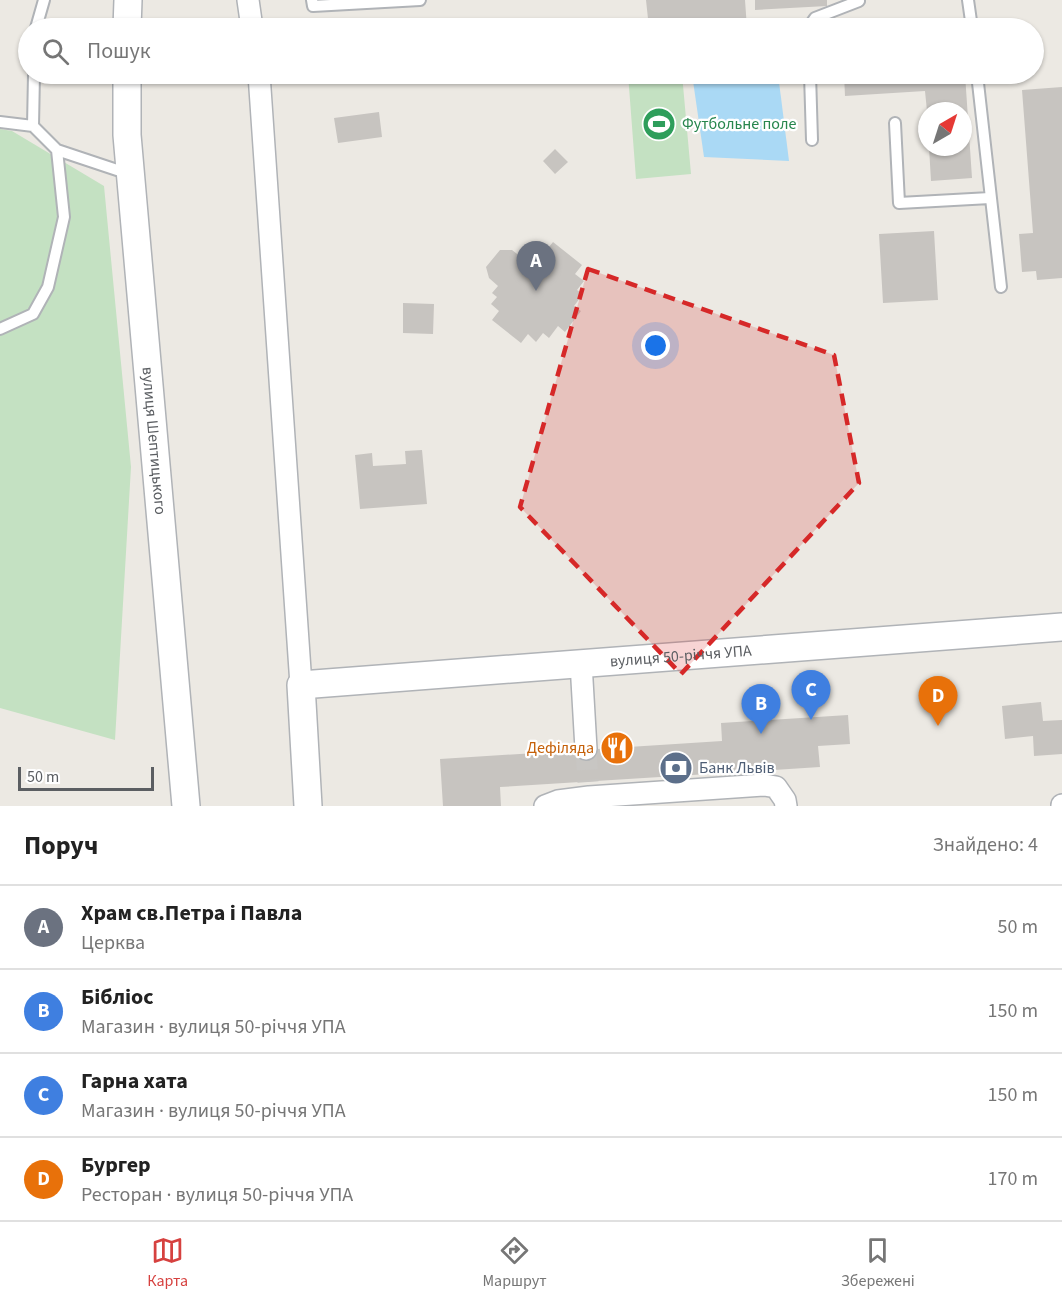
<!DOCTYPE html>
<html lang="uk">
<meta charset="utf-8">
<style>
:root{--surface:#fff;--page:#f2f2f2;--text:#222;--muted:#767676;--line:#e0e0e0;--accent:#d6413f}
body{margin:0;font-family:"Source Sans 3",sans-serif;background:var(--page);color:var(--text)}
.compass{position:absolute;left:918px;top:102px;width:54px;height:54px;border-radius:50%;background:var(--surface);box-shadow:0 2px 4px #0004;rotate:39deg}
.scale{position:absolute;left:18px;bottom:15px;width:136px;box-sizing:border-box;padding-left:6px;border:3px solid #5b5e62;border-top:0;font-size:16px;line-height:21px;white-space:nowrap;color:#5b5e62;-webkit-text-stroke:4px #fff;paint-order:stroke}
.you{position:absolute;left:656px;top:346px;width:21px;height:21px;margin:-15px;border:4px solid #fff;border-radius:50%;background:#1a73e8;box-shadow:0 0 0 9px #1a73e833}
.badge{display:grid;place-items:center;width:39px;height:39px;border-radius:50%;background:var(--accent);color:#fff;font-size:20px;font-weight:700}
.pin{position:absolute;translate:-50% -50px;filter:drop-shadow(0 2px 3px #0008)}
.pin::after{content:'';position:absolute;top:32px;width:21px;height:18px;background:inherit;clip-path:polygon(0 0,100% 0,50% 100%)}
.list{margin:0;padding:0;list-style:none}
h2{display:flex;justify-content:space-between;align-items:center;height:78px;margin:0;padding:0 24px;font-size:26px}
h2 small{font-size:20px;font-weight:400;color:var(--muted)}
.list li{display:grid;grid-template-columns:39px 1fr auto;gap:18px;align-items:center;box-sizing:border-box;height:84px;padding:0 24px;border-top:2px solid var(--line)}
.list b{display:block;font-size:22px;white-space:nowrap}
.list p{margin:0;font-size:20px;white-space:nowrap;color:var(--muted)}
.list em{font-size:20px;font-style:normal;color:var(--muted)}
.icon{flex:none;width:33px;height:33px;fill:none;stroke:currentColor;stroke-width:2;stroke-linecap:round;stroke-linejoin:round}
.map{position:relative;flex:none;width:1062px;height:806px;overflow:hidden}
.search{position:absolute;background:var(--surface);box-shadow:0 2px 4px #0004;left:18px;right:18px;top:18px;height:66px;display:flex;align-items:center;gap:15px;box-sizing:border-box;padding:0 21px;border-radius:33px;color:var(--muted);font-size:22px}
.sheet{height:414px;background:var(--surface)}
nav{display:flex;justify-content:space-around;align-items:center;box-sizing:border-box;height:84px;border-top:2px solid var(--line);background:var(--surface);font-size:16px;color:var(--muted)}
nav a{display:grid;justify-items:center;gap:3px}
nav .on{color:var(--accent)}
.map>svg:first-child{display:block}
</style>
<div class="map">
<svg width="1062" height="806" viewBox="0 0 1062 806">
<rect width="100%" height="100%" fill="#ece9e3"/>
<path fill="#c4e1c2" d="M628,74H682L691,174L636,179Z
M0,129L12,131L104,186L131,467L115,740L0,708Z"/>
<path fill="#aad9f5" d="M692,74H778L789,161L704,157Z"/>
<path fill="#c7c4c0" d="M646,0H745L747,28H649Z
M755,0H827V6L755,10Z
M844,74H965L972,178L931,181L929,147H963V111H927L925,91L845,96Z
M1062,87V278L1037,280L1036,271L1022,272L1019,234L1033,233L1022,90Z
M379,112L382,137L338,143L334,118Z
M555,149L568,162L555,174L543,161Z
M934,231L938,300L883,303L879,234Z
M553,242L582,265L575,274L584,281L577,290L583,294L574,306L581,311L565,332L558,326L549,338L543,333L536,342L528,334L521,343L492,320L499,311L491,304L497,297L492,293L498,286L489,278L486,267L500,250H512L521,257L527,249L531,253L537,246L545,252Z
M403,303L434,304L433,334L403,333Z
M422,450L427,504L360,509L355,455L372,453L373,466L406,464L405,451Z
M1041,702L1043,721L1062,720V754L1034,756L1033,736L1005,739L1002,706Z
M848,715L850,744L818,746L820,767L500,787L501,806H443L440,759L722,741L721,723Z"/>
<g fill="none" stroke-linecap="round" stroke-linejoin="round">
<path stroke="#c8c6c3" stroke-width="21" stroke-dasharray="21 10" stroke-linecap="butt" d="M586,749L588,782"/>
<g stroke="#b0b3b7" stroke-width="14">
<path id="service" d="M312,0L313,6L420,0
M968,0L972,28
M36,28L44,0
M808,28L815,18L859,1
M810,74L812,140
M977,74L1001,287
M0,122L33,126L57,150L129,174
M895,123L899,203L990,198
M33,126L34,74
M0,329L33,314L48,287L64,217L57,150"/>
</g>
<g stroke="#b0b3b7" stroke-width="24">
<path id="minor" d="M248,0L252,28
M259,74L301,685
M581,663L586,749
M545,806L558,801L589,797L764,785L776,787L785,800L786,806
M1062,806V805"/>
</g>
<g stroke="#b0b3b7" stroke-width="30">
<g id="tertiary">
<path d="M127,28L128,0"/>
<path id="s1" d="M127,74V135L186,806"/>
<path id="s2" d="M308,806L301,685L1062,627"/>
</g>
</g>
<use href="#service" stroke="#fff" stroke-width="10"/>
<use href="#minor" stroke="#fff" stroke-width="21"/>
<use href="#tertiary" stroke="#fff" stroke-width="27"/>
</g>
<path fill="#d62828" fill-opacity="0.2" stroke="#d62828" stroke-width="4.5" stroke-dasharray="12 8" stroke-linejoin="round" d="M588,269L834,355L859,483L681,674L520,507Z"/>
<defs>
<g id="stadium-disc" transform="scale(1.725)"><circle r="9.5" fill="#2e9e5b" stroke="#fff"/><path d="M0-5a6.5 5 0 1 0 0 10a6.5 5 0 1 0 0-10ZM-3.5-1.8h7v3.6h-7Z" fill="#fff"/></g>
<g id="restaurant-disc" transform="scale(1.725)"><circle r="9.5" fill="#e8710a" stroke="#fff"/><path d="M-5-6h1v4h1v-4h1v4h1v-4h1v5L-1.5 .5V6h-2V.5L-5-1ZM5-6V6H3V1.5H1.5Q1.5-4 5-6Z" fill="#fff"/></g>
<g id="bank-disc" transform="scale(1.725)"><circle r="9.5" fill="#5c6f8a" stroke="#fff"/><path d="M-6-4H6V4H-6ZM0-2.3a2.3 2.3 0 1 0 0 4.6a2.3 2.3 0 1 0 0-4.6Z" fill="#fff"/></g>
</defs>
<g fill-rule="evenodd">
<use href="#stadium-disc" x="659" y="124"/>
<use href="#restaurant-disc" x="617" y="748"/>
<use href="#bank-disc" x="676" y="768"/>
</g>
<g text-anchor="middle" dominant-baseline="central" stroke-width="4.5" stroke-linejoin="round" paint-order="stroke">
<g font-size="16" fill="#27864d" stroke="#fff" text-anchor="start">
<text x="682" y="124">Футбольне поле</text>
</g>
<g font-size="16" fill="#5b5e62" stroke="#fff">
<text stroke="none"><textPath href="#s1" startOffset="368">вулиця Шептицького</textPath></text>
<text stroke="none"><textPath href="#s2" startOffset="502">вулиця 50-річчя УПА</textPath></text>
</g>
<g font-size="16" fill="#c56008" stroke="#fff" text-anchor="end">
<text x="594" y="748">Дефіляда</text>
</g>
<g font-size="16" fill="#4e5e75" stroke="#fff" text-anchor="start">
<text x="699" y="768">Банк Львів</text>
</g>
</g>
</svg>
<svg class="compass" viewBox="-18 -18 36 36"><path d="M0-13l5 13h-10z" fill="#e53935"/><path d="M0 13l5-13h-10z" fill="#767676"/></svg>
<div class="scale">50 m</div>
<div class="you"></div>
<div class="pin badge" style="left:536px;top:291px;background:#6b7280">A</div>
<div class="pin badge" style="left:761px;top:734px;background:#3f7fe0">B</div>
<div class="pin badge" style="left:811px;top:720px;background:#3f7fe0">C</div>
<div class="pin badge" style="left:938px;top:726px;background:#e8710a">D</div>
<div class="search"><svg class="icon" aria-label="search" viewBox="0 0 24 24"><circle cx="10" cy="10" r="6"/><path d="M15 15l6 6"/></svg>Пошук</div>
</div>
<section class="sheet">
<h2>Поруч<small>Знайдено: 4</small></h2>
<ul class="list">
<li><span class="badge" style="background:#6b7280">A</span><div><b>Храм св.Петра і Павла</b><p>Церква</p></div><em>50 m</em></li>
<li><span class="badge" style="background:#3f7fe0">B</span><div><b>Бібліос</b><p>Магазин · вулиця 50-річчя УПА</p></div><em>150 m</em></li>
<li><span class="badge" style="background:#3f7fe0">C</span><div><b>Гарна хата</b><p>Магазин · вулиця 50-річчя УПА</p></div><em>150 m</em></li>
<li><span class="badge" style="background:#e8710a">D</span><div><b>Бургер</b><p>Ресторан · вулиця 50-річчя УПА</p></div><em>170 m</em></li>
</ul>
</section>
<nav>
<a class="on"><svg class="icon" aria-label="map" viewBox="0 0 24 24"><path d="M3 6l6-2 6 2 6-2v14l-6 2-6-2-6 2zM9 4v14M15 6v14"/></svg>Карта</a>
<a><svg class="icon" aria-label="directions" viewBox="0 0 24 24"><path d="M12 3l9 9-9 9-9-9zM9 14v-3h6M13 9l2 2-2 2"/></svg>Маршрут</a>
<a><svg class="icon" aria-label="saved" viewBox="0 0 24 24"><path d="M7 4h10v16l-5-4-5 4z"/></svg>Збережені</a>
</nav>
